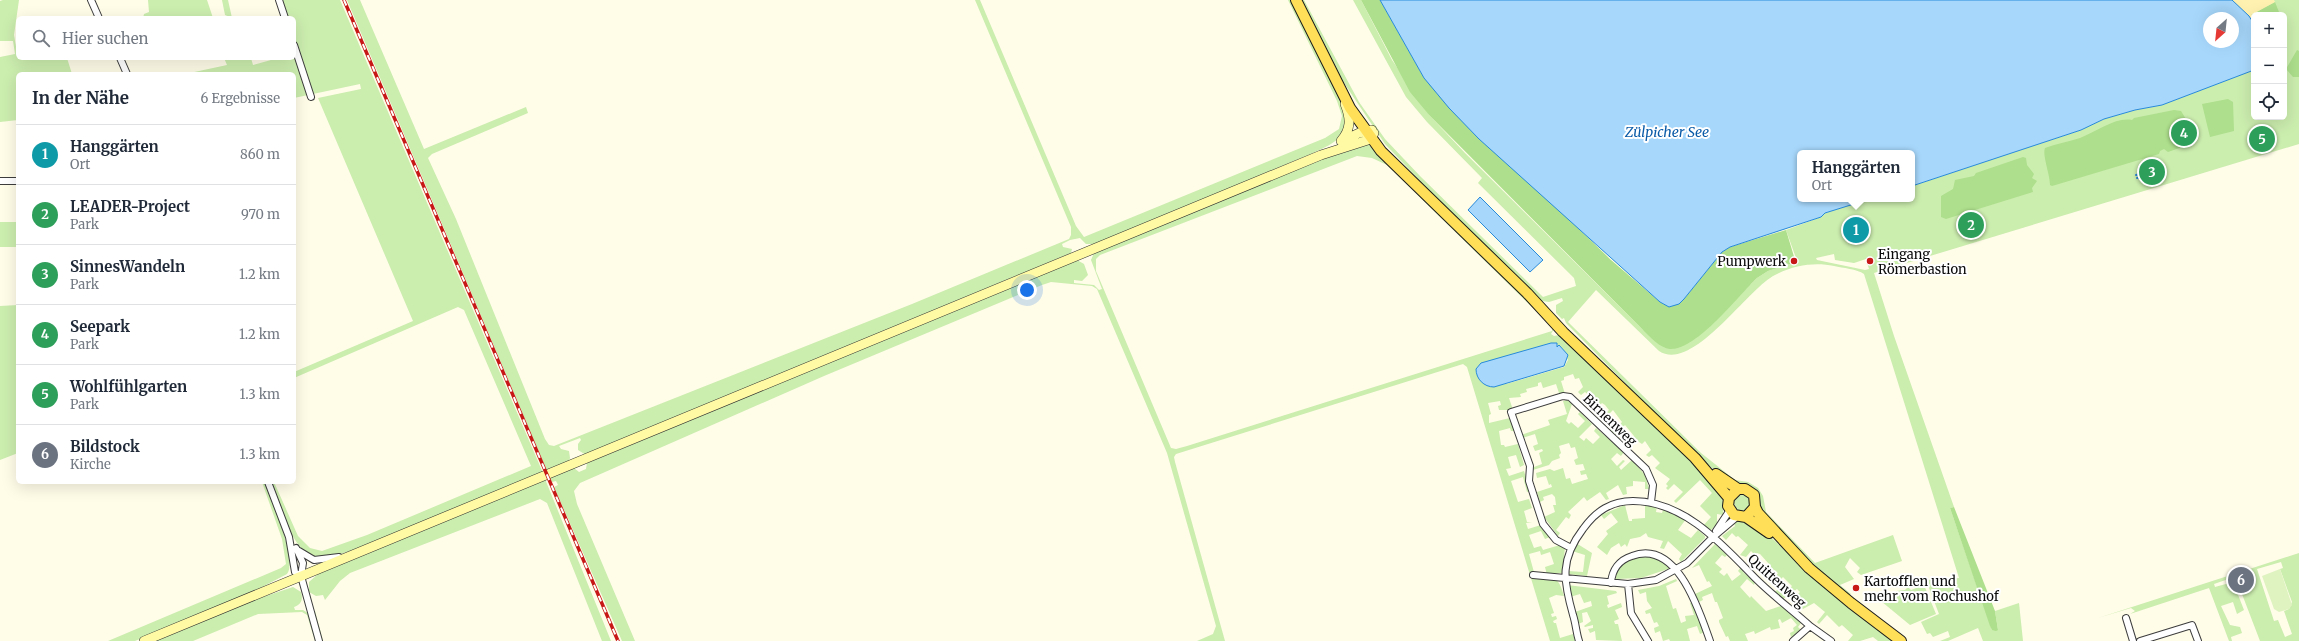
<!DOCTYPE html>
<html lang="de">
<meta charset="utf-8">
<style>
:root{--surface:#fff;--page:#f6f6f7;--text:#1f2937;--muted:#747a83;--line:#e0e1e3;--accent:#c71716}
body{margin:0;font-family:Merriweather,serif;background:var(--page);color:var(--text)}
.controls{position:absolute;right:12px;top:12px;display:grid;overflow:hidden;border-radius:6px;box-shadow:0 4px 16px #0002}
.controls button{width:36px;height:36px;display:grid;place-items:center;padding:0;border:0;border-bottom:1px solid var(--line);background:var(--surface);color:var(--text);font:20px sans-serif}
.compass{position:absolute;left:2203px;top:12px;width:36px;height:36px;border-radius:50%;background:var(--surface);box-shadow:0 4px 16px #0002;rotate:207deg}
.you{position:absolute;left:1027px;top:290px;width:14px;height:14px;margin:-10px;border:3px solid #fff;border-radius:50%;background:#1a73e8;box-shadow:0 0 0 6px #1a73e833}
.badge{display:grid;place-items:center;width:26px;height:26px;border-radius:50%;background:var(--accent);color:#fff;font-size:13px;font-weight:700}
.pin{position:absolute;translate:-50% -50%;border:2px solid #fff;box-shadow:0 1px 4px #0006}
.popup{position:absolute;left:1797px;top:150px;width:118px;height:52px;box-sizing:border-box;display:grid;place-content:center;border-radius:6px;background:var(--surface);filter:drop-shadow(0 1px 3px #0005);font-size:13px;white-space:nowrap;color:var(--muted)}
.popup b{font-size:15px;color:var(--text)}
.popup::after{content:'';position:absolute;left:50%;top:100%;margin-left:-8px;border:8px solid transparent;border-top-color:var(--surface)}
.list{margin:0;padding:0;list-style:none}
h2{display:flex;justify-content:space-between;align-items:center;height:52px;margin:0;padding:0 16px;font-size:17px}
h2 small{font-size:13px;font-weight:400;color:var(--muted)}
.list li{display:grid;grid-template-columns:26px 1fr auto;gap:12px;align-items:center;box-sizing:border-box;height:60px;padding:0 16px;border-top:1px solid var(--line)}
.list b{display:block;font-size:15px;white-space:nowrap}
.list p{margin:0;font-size:13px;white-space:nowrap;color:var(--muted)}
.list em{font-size:13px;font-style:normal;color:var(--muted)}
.icon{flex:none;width:22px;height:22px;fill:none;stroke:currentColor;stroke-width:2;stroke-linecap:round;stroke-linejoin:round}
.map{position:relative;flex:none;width:2299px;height:641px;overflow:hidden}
.search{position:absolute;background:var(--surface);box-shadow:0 4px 16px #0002;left:16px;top:16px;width:280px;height:44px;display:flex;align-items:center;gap:10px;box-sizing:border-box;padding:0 14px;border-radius:6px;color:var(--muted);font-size:15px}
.panel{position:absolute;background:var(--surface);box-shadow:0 4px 16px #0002;left:16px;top:72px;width:280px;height:412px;border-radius:6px}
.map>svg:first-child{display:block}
</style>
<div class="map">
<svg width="2299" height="641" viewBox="0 0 2299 641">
<rect width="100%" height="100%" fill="#fffce8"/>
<path fill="#cbedae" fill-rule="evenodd" d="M3,0H19L14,35L18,58H67L72,74H18V120L0,122V57L15,54L13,41H0V1Z
M148,0H207L213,18H143L144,14L149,12Z
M222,0H228L232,18L225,15Z
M282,0H340L543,473L350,551C340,554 325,560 316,558C292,552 279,503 271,482H274L298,536L310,548L322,551L367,535L531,466L464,310L458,307L294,378V372L413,321L318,98L361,89L360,84L294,98V74H185L227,65L224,58H251L253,65L278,58H294V18H288Z
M347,0H360L424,149L526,107L528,113L432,154L428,158L456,219L545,439L549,445L554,446L912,304L1069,239L1071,235V227L975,0H980L1076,226L1084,237L1325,138L1339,129L1342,116L1337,101L1288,0H1292L1345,109C1350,138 1334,143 1311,154L1095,244H1086L1080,238L1070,240L1062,244L1063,247L1072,249L1071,253L586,455L578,450V444L581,440L580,438L559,446L561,449L569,451L570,458L569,461L547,471Z
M1300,0H1304L1359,102L1385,139L1420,176L1543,297L1576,286L1574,278L1478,183L1482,178L1427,122L1406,97L1353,0H1361L1392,60L1430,116L1465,153L1643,330L1694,339L1757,278L1768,271L1793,263V259L1796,258L1786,230L1821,217L1825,213L1870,199H1912V186L2081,130L2104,119L2135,110L2162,105L2254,70V117H2284V15H2254V24L2249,16L2232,0H2299V144L1874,273L1894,336L1954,507L1950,508L1992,630H1998L1995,611L2019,603L2023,641H1983L1978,628L1948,641H1940L1950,637L1948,631L1933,637L1930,633L1927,634L1921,622L1939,614L1926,580L1959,578L1864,274C1857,269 1843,268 1834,266C1815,262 1794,265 1775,275C1747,289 1693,373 1659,351L1596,290L1568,322L1701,453L1735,480L1748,482L1758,488L1763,496L1766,512L1815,563L1893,535L1902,561L1861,575L1857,572L1860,568L1850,558L1845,567L1854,579L1840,585L1851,594L1848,596L1822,575L1764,516L1759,505L1697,456L1566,323L1564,318L1562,319L1556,313V305L1563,301L1562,298L1549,302L1542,301L1443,205L1385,144L1342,80ZM1834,254L1835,260L1854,263L1866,259L1869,269L1865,270L1817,260L1816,258Z
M1368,144L1555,327L1551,334L1554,336L1559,335L1601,371L1724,494L1723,515L1717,514V524L1709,532L1703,526L1711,517L1700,506L1712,493L1700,480L1676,503L1674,501L1683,492L1674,484L1668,490L1666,488L1668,486L1666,484L1670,479L1655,468L1660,463L1652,455L1649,457L1646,455L1651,450L1645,441L1642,444L1636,440L1631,445L1629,442L1634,436L1625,425L1615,435L1609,430L1612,428L1615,430L1622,422L1613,410L1607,416L1605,414L1609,410L1605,405L1602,403L1600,405L1585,392L1581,395L1578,392L1583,387L1579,378L1575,379L1573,374L1564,377V380L1561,381L1565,394L1560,396L1556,384L1543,388L1541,382L1538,383V386L1526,389L1527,392L1520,394L1521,397L1509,398L1513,410H1499L1498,406L1501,405L1500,401L1488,403L1491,414L1489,415V423L1510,418L1514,431H1511L1510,428L1499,431L1501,445H1504L1505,447L1518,444L1524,465L1520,467L1516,455L1508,457L1511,468L1506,469L1509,476L1524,471L1530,491L1527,492L1523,477L1511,481L1518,502L1529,499L1532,508L1524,511L1527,522H1532L1526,523L1528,529L1541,525L1550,537L1545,539L1541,531L1529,535L1534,548L1541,546L1543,550L1560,545L1565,548L1562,573H1556L1554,575H1547L1545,567L1554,564L1550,552L1541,555L1540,551L1529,554L1535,576C1556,580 1558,575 1564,596L1556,595L1549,598L1554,613L1551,614L1552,617L1556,616L1557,619L1553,621L1554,623H1556L1560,638L1573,634L1575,641H1550L1467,367L1463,364L1176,454L1174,457L1175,462L1225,641H1197L1213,634L1216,626L1167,453L1097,289L1092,286L1051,282L1042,285L824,376L580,483L574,491L577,504L635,641H622L554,487L558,485L556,481L552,482L549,477L574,468L579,472L586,469L587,463L1077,260L1084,264L1088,275L1082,281L1074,280V283L1094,285L1099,290L1102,289L1091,260L1094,253L1288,171L1349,149ZM1357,156L1372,158L1387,165L1535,310L1552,327V331L1187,446L1176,449L1171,448L1096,271V259L1100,255ZM1552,343H1556L1557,347L1559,345L1568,360L1564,367L1506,384L1486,385L1479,379Z
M0,222H18V247H0Z
M18,305V453L0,460V306Z
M1563,401L1567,400L1572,404L1566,421L1569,424L1571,422L1578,428L1585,421L1578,414L1580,412L1592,424L1579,437L1584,441L1586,438L1593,444L1600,437L1594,431L1596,428L1624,452L1621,456L1617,453L1611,459L1617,466L1623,460L1625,461L1619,467L1621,470L1632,460L1645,475L1649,489H1645V482L1633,481V486L1626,487L1627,494L1623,495L1618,485L1606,493L1609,499L1606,500L1600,492L1587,501L1584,497L1568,512L1571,515L1569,519L1566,517L1556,530L1560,533L1558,536L1544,517L1555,512L1553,505H1556L1555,497L1552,494L1543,497L1544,500L1540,502L1537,492L1552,487L1551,484L1549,485L1546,476L1537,478L1536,473L1550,469L1554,471L1563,468L1566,479L1570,478L1572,484L1588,479L1586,474L1581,475L1580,471L1585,470L1583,464L1576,465L1574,460L1578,458L1575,447L1571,448L1569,443L1559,446L1561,453L1559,455L1560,458L1552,461L1549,465L1533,470L1530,463L1533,462L1534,467L1542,464L1539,453L1543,451L1542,449L1535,451L1533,446L1538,444L1535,434L1522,438L1521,435L1550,425L1548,420L1567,414Z
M545,479L611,641H602L547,503L540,499L350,573L340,581L325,600L323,595L316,596L309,592V582L318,574Z
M262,482H265C271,500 298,559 287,574L249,594L135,641H108L281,568L286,564L282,539Z
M1734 503a8 8 0 1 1 16 0a8 8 0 1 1-16 0Z
M1645,503L1657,505L1656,512L1662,513L1664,507L1686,519L1678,530L1691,538L1698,530L1705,536V538L1681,562L1679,559L1682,554L1668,541L1664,549L1660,548L1663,541L1648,537L1646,533L1640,537L1630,539L1627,547L1625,544L1621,547L1619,543L1611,548L1607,555L1597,547L1608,534L1606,531L1618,522L1611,513L1604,519L1601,515L1625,505L1629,521H1632V519L1645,518Z
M1740,520H1747L1762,529L1821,583L1896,641H1878L1873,637L1860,641H1848L1853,635L1842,625L1839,627L1827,615L1819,624L1817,622L1825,612L1814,603L1803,609L1800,607L1804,602L1797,595L1800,592L1797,589L1783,599L1775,592L1777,590L1784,595L1792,586L1783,577L1780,580L1776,576L1778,573L1770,567L1763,575L1761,573L1769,564L1760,554L1757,553L1750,561L1749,560L1754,554L1751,551L1746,557L1740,555L1748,545L1738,536L1736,537L1732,533L1726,540L1722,536L1735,526L1734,523Z
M1576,543L1592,553L1587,576L1568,574V571L1583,572L1585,555L1572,551Z
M1715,544L1727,555L1725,557L1722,555L1715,563L1722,569L1719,572L1724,576L1727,573L1732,581L1741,574L1738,571L1741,567L1744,570L1743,572L1755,582L1754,585L1747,579L1740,587L1750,598L1751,596L1766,611L1781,606L1801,623L1798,627L1801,630L1791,637L1790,633L1794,631L1793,628L1797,625L1791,618L1782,623L1780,619L1778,620L1780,628L1771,630L1770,627L1755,634L1754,631L1745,634L1748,641H1730L1728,636L1726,637L1719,622V620L1723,618L1717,602H1715L1712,593L1702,597L1703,600L1699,602L1695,594L1712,586L1709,581L1707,582L1699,565L1692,568Z
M2299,553V641H2260L2237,581L2242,580L2240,575L2214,584L2215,587L2233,582L2244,610L2237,614L2233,602L2221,606L2230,625L2240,627L2242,633L2231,637L2232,641H2229L2209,588L2130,614L2135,611L2131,608L2098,618ZM2281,562L2283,568L2280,569L2292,602L2289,609L2284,611L2292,634L2285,637L2278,620L2274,621L2257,569Z
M1654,556L1671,568L1641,578L1616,579L1615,575C1625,556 1634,557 1654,556Z
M1676,579L1677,581L1666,586L1673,609L1676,608L1681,623L1686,621L1685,616L1694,615L1690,603L1693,602L1705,632L1700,634L1697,626L1687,629L1690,641H1670L1669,639L1663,641L1660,631L1655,633L1654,628L1659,626L1657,622L1654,623L1650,613L1646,614L1645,611L1652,608L1647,601L1646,592L1640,594L1638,590L1659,586Z
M1567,585L1616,591L1617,593L1607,596L1609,604L1607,605L1608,608L1621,603L1622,607L1615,610L1619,619L1614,621L1615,624H1618L1622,641L1596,640L1595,631L1590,633L1588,629L1593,628V625L1585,627L1584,626L1591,621L1587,612L1582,613L1583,622L1578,624L1575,612L1592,606L1591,601L1584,603L1580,594L1570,597Z
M1924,585L1936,614L1910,625L1876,597L1890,595V593H1896V591L1905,590L1908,587L1911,590Z
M293,587L301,592C303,599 302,604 294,607L295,610H303L308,613L315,611L323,641H315L307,615L302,612L258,614L193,641H152L245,603Z"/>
<path fill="#addf8c" d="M1361,0H1380L1424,78L1611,260L1660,302L1665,305L1684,299L1722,252L1730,247L1786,230L1795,260L1793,259V263L1768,271L1757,278C1738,296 1697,350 1670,349C1660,348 1650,337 1643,330L1430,116L1410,92Z
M2275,2L2279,12L2249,16Z
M2297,50L2299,51V77H2293L2286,69Z
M2228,99L2233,102L2234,131L2210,137L2202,104Z
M2174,110L2181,111L2189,124L2193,140L2188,145L2168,152L2164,149L2160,151L2159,154L2052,186L2050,185C2050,174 2042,155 2045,148C2056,144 2067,142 2080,138C2096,132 2115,117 2132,120L2134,118Z
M2023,157L2026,158L2027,165L2034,174L2032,178L2037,181L2032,188L2033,192L1946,219L1941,217V196L1953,189L1955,180L1974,176L1976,173Z
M1954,507L1995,611L1998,630L1996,631L1992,630L1990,626L1950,508Z"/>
<path fill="#fff2b0" d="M2232,0H2274L2275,2L2251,15H2254V24L2249,16Z"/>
<path fill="#dff3c1" d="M2280,569L2292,605L2289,609L2279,612L2274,609L2262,576Z"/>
<path fill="#a7d8fc" stroke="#2789da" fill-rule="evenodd" d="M1380,0H2232L2249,16L2254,24V70L2162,105L2135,110L2104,119L2081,130L1912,186V153H1800V199H1870L1825,213L1821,217L1730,247L1722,252L1684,299L1679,304L1669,307L1660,302L1479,139L1449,108L1424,78ZM2209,18H2233V42H2209Z
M1480,197L1543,260L1530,272L1468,210Z
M1551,343H1557V347L1559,345L1568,355L1564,366L1494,387C1484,387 1476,379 1476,369L1481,363Z"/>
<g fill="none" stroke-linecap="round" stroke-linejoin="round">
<path stroke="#2789da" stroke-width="2" d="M2136,175L2140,174
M2137,178L2141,177"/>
<g stroke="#3d3d3d" stroke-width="8">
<path id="street" d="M91,0L99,18
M279,0L285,18
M294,45L311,97
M120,58L127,74
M0,181H18
M268,482L289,537L295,572L301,576
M1716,531L1730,510
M296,548L303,563L301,576L319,641
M1571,548L1556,540L1543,524L1529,481L1530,466L1511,412L1563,396L1570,397L1646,469L1653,485L1651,502
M299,551L314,560L339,557
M1533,575L1628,584L1656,580L1687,563L1712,538L1738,516
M1611,583C1612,570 1619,560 1632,556C1677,539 1699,610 1710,641
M1628,584L1631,613L1648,641
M2126,618L2133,641
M1810,626L1831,641
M1579,641C1576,632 1576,624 1573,615C1563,580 1560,559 1583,529C1596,511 1611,501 1633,501C1684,501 1722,544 1755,578C1772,595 1792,610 1810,626L1793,641
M2140,641L2192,625L2198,641"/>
</g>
<g stroke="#2c2c2c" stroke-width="10">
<path id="secondary" d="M1341,141C1351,129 1351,119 1345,104
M1342,141L1359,133L1372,130
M144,641L1321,155L1371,139L1374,133"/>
</g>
<g stroke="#1b1b1b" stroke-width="12">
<path id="primary" d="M1296,0L1350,108L1381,151L1527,293L1563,332L1695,458L1729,498
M1716,474L1738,489H1745L1754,495L1755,507L1746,517L1734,515L1728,506L1729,498L1738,489
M1755,507L1758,513L1809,568L1851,603L1901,641
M1746,517L1769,533"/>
</g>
<use href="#street" stroke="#fff" stroke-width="6"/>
<use href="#secondary" stroke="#fffaa3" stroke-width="9"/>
<use href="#primary" stroke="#ffdf58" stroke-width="10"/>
<g stroke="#c71716" stroke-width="3.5">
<path id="rail" d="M344,0L618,641"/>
</g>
<use href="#rail" stroke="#fff" stroke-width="2" stroke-dasharray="6" stroke-linecap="butt"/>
</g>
<g fill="#c71716" stroke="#fff" stroke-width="1.5">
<circle cx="1794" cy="261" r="4"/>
<circle cx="1870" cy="261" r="4"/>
<circle cx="1856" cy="588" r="4"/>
</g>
<g text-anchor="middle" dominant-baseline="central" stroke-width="4" stroke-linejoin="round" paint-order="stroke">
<g font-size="13" fill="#0a0a0a" stroke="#fff" text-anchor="start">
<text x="1878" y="254">Eingang<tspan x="1878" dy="15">Römerbastion</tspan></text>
<text x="1786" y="261" text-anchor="end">Pumpwerk</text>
<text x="1864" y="581">Kartofflen und<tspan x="1864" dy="15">mehr vom Rochushof</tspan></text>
</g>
<g font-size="13" fill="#0a0a0a" stroke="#fff">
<text transform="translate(1610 420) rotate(44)">Birnenweg</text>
<text transform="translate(1777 581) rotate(42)">Quittenweg</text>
</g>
<g font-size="14" font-style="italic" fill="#095aa7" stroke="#fff">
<text x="1667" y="132">Zülpicher See</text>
</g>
</g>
</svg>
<div class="controls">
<button>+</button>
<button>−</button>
<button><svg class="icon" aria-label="locate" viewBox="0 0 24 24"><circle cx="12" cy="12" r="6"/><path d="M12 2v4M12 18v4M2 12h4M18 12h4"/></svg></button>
</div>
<svg class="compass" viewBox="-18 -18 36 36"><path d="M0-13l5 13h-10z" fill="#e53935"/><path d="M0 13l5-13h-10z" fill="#747a83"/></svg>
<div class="you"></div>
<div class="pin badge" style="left:1856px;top:230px;background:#0f9aa8">1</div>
<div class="popup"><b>Hanggärten</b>Ort</div>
<div class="pin badge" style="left:1971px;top:225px;background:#2e9e5b">2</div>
<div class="pin badge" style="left:2152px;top:172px;background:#2e9e5b">3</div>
<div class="pin badge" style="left:2184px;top:133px;background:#2e9e5b">4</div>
<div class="pin badge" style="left:2262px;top:139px;background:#2e9e5b">5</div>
<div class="pin badge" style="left:2241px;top:580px;background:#6b7280">6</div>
<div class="search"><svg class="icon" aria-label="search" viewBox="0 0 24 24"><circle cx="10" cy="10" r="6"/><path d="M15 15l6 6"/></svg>Hier suchen</div>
<section class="panel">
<h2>In der Nähe<small>6 Ergebnisse</small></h2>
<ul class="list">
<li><span class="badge" style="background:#0f9aa8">1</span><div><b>Hanggärten</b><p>Ort</p></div><em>860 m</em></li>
<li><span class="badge" style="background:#2e9e5b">2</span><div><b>LEADER-Project</b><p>Park</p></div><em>970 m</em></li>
<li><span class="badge" style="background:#2e9e5b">3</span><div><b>SinnesWandeln</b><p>Park</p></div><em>1.2 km</em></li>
<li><span class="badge" style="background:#2e9e5b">4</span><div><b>Seepark</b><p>Park</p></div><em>1.2 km</em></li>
<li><span class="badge" style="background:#2e9e5b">5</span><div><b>Wohlfühlgarten</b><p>Park</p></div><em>1.3 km</em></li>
<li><span class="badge" style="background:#6b7280">6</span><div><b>Bildstock</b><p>Kirche</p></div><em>1.3 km</em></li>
</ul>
</section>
</div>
